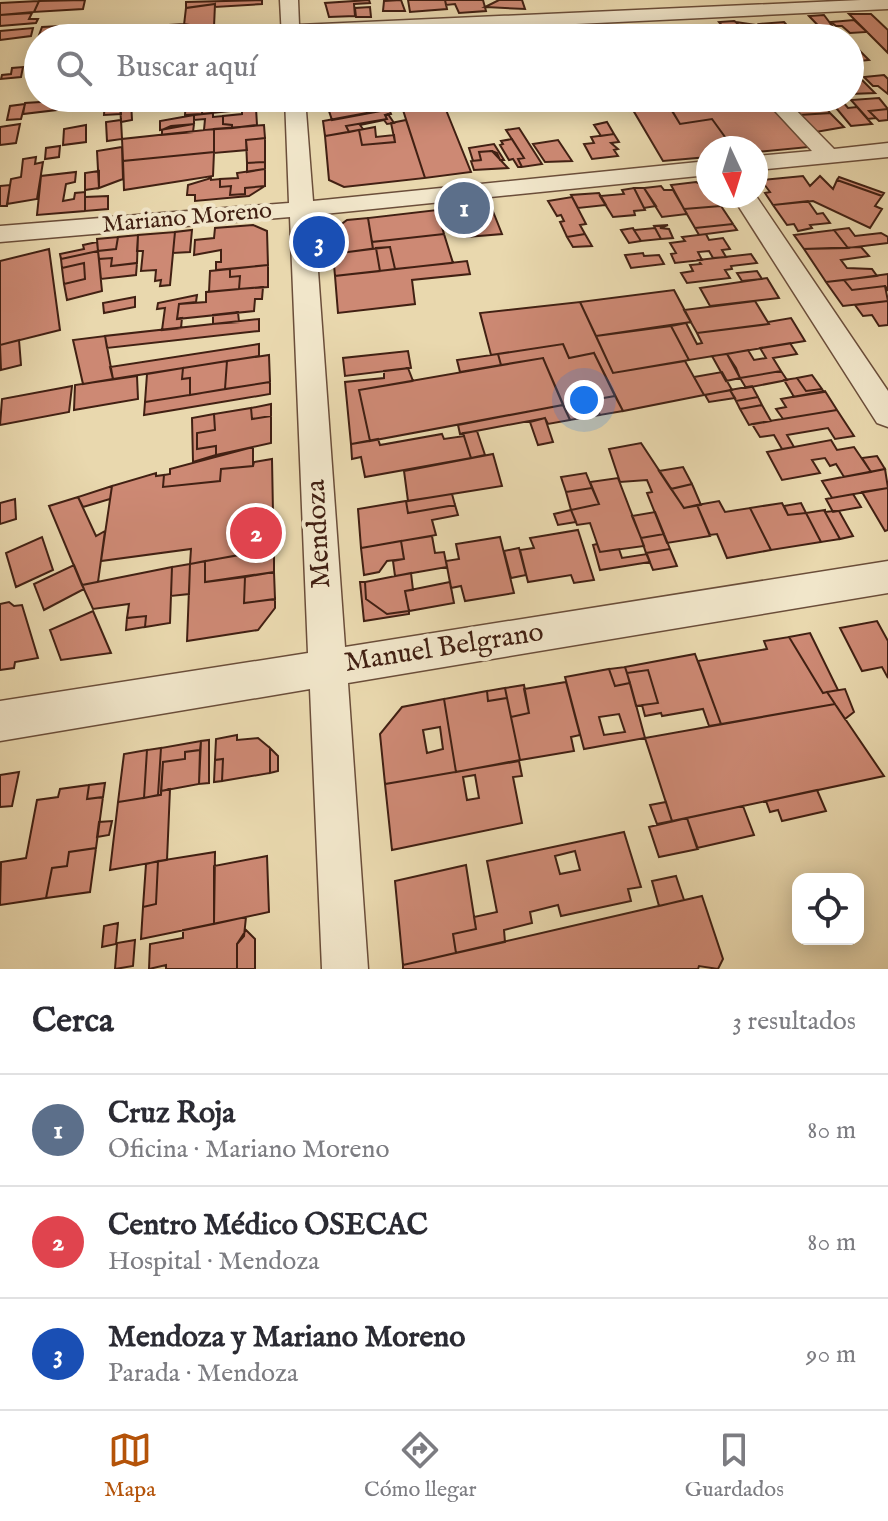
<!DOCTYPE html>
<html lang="es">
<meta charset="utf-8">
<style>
:root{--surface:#fff;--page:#f2f2f3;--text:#2b2b33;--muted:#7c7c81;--line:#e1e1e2;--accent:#b45309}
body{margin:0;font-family:"IM FELL English",serif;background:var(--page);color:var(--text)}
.controls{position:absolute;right:24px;bottom:24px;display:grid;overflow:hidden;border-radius:16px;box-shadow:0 4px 20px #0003}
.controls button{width:72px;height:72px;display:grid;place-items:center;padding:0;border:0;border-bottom:2px solid var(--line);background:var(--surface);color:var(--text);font:40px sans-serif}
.compass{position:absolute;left:696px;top:136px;width:72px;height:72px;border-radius:50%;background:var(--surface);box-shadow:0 4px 20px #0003;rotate:176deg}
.you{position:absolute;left:584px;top:400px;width:28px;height:28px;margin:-20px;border:6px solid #fff;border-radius:50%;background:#1a73e8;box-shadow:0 0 0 12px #1a73e833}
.badge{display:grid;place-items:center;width:52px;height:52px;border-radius:50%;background:var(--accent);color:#fff;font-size:26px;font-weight:700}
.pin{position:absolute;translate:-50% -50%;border:4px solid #fff;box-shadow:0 2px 8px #0006}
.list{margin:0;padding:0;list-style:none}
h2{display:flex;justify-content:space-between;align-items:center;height:104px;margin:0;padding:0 32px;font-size:34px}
h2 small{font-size:26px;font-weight:400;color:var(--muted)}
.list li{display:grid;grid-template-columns:52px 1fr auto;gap:24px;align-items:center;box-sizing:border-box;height:112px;padding:0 32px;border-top:2px solid var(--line)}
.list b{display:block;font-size:30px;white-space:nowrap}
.list p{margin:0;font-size:26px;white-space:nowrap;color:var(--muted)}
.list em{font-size:26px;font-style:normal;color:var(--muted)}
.icon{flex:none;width:44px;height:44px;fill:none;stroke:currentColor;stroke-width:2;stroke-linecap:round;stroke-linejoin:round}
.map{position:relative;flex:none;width:888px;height:969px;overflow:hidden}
.search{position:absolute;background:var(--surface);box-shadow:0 4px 20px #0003;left:24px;right:24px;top:24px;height:88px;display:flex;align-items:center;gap:20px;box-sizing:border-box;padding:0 28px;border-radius:44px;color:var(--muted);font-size:30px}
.sheet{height:440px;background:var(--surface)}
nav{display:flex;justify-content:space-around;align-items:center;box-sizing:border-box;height:112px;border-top:2px solid var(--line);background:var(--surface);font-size:22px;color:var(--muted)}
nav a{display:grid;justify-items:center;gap:4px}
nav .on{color:var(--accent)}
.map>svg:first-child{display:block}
</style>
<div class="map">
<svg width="888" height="969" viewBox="0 0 888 969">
<rect width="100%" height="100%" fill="#e9d8ae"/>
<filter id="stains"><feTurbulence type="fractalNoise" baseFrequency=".0025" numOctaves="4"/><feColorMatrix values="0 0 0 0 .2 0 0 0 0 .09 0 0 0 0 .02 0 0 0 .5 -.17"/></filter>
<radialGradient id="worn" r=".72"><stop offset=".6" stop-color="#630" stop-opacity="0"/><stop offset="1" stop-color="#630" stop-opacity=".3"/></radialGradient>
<path fill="#cd8974" stroke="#412013" stroke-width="2" fill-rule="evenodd" d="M85,0L83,9L34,12L39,1Z
M262,0V4L215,7V4L186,8V2Z
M369,0L370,3L354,4L355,16L329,17L326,6L325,3Z
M401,0L405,11H383L384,1Z
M408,0H445L447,9L410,12Z
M445,0H483L486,11L459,13L455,4L446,5Z
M499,0H522L525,9L485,7Z
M39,1L34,12L0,15V3Z
M215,4L214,27L184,25L186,8Z
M370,7L371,17H356L355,8Z
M32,13L29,19H38L36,23L0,26V15Z
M849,14H871L888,30V53Z
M824,15L836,31H840L847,38H830L809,16Z
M854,20L867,32L850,33L842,26H836L831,22Z
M734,21L736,22L749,38H732L719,22Z
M736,22L762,26L769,37L749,38L744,32H750L747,27L740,28Z
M784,22L797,37L771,38L759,24Z
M184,24L208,28L152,32L153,26Z
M640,25L647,38H621L616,28Z
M42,27L60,26L69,27L66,38H38Z
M548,27H561L571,38H546L545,35H551Z
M615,27L621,38H597V30Z
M669,27L680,38H660L651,29Z
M33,28L31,36L0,40V31Z
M593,28L597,38H577L572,29Z
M262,30V38H223V33Z
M543,30L546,38H520L519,33Z
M463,32L464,38H436L434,33Z
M212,33V38H143Z
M850,49H858L869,60L850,62Z
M23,67L21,77L1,79L2,75L11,74L12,68Z
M884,75L888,79V94L878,86H873L864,77Z
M862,80L875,93L850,94V81Z
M56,98H78L66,102L65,109L23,114L25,103L56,101Z
M120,98L121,114L104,115L105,99Z
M186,98H203L202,114L185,115Z
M203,98H242V105L230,106V111L202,114Z
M664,98H729L734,104L770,101L809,147L756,152V148H733L712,119L680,124Z
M879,98L888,109L869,111L876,118L868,119L851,100Z
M397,100L402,107L332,120L327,105L348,102L349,106Z
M442,100L471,172L425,178L402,107Z
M131,101L132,120L121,122L120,103Z
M843,102L848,108L857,107L872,124L851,126L832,103Z
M25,104L21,119L7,120L10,106Z
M824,105L830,113L799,115L792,108Z
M670,107L680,124L712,119L733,148H708V157L663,161L633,110Z
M256,108L257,125L232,128V125L223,124V116L242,114V110Z
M389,109L391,114L385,115L387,119L346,126L349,132L325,136L323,121Z
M888,109V120L879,121L869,111Z
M213,113V117L223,116V124L232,125V128L204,130L205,119L194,120V115Z
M830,113L844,127L816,132L799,115Z
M388,114L394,123L387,124L384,120L360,125L363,129L349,132L346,126L387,119L385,115Z
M194,115V124L160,130V121Z
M121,120L122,139L107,141L106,122Z
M406,120L425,178L344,187L329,180L325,136L359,130L362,145L395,142L391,123Z
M607,122L614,134L601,136L594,125Z
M20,124L16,143L0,145V127Z
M194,124L193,132L162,135V130L171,126Z
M86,125V142L63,145L64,129Z
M264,125L265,138L246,140L247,150L214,153V129Z
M375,127L376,137L394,135L395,142L362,145L359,130Z
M519,128L542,164L522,167L518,159L524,158L506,130Z
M214,129V152L123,161L122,139Z
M614,134L619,142L611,143L618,149L614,150L618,156L592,159L584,144L594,143L591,137Z
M265,138V162L247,163L246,140Z
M512,139L524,158L518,159L522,167H518L513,159L509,160L500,145L503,144L501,141Z
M558,140L572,161L545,162L533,144Z
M494,144L504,160H500L497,153L492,151L479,152L481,160L473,161L469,148Z
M60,146L59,157L45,159L46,148Z
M122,147L123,179L99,188L97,151Z
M492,151L508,168L474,170L471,161L481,160L479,152Z
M214,152L213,176L124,190L123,161Z
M36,157L35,164L43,162L37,199L7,204L11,179L21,177L23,159Z
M265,162V169L247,172V163Z
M265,169V186L245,188V194L230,195L231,186L220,187V179L238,178L237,173Z
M99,171V188L85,190V173Z
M76,172L75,182L66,184L63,201L74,199L75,193L85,192V211L37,215L41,176Z
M803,176L810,186L820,176L833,189L837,180L882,196L875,206L882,209L870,228L813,201L773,205L765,193L770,192L761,180Z
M839,177L884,193L882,196L837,180Z
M211,178V180L220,179V187L231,186L230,195L245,194V188L265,186L249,196L195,201V195H187L188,185Z
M696,182L708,187V196H715L721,206L684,209L671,185Z
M10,185L7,206H0V186Z
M661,186L664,190H673L687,214L662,217L644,188Z
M634,188L645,210L634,211L635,215L613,217L600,196L624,194L622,190Z
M634,188H644L656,206L644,208Z
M599,193L606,205L578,208L571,195Z
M108,196V209L85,211V197Z
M572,197L586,224L580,225L585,234L567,237L560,222L564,221L561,215L557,216L548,201Z
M808,201L817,214L823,213L830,223L810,225L812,228L798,231L794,224L787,225L773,205Z
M490,204L502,234L467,237L463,224L455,225L452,214L439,215L437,210Z
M721,206L733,224L695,228L684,209Z
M437,210L444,234L372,242L368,218Z
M452,214L455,226L442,227L439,215Z
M368,218L373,249L333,254L331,232L347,220Z
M733,224L737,230L699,235L695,228Z
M253,225L267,231L268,265L216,270V262H221V250L194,255L195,240L214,238L215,228Z
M668,225L660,228L669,229L673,238L661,239L654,226Z
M633,228L634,230L641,241L629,243L621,230Z
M655,228L661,239L641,241L634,230Z
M849,228L855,236L881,233L888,237V243L848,248L834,230Z
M192,230L190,252L173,253L175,232Z
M834,230L848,248L804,249L794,235Z
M175,232L170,285L160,286L161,280L155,281L156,270L141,271L143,251H137L138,235Z
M444,234L453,263L395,269L390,247L373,249L372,242Z
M585,234L592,246L573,247L567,237Z
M706,234L709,240L723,238L730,249L722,250L726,257L713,258L709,251L698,252L702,260L675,263L671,254L676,253L670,243L685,241L682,237Z
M138,235L137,263L111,266L112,258L99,259L98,251L116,249L118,237Z
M118,237L116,249L98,251L97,239Z
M97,242L98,251L61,259L60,254L84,249L83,245Z
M390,247L395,269L380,271L376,248Z
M861,247L869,256L841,260L847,268L872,269L877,276L826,282L804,249Z
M376,248L380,271L335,276L333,254Z
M49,249L60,330L0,345V261Z
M98,251L102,291L67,300L64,284L85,279L84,263L62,268L61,259Z
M643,253L644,256L659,255L664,264L631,268L625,255Z
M751,254L757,263L731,266L732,269L725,270L730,278L687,283L681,273L693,271L690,265L701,264L698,260Z
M112,258L111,266L137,263L136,275L101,279L99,259Z
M467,261L470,274L412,280L415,304L338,313L335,276Z
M84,263L85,279L64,284L62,268Z
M268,265V287L239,289L240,276L230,277V269Z
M230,269V277L240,276L239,289L209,292L210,271Z
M757,271L762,279L742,281L737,273Z
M888,274V290L885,286L852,290L844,280Z
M767,278L779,298L710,306L700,288Z
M844,280L852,290L885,286L888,301L843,306L826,282Z
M263,287L262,299H255L254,311L177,319L179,304L206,302V292Z
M674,290L691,322L596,336L580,302Z
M197,295L196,302L179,304L177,319L182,318L181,328L162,330L165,308L157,309L158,303Z
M135,297V307L104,313L103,303Z
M755,301L769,324L697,333L684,310Z
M888,301V325L879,326L872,315L863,316L855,305Z
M580,302L613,373L685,361L704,395L623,411L594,353L569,358L563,344L491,355L480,313Z
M238,312L239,322L213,324V315Z
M791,318L805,341L689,360L671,326L686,323L697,344L702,343L697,333L769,324L768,322Z
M259,319V331L107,348L105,336Z
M671,326L689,360L613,373L596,336Z
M105,336L113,379L83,384L73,340Z
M19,340L21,365L1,370L0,345Z
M790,343L797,354L773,358L781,371L740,378L727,354L748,350L754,360L766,358L760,348Z
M259,344V356L113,379L110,367Z
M563,344L569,358L594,353L615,396L592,400L600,415L570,420L543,358L501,365L498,354Z
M408,351L411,368L345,376L343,358Z
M498,354L501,365L460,372L457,360Z
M727,354L736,368L740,378L726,381L712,356Z
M269,355L270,382L225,389L227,361Z
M543,358L563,405L370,441L359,390Z
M227,361L225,389L190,395V378L182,379L183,368Z
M183,368L182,379L190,378V395L145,402L147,374Z
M408,368L413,381L359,390L370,441L351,444L345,382L384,378V371Z
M781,371L787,380L746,388L740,378Z
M722,372L732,390L704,395L694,377Z
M812,375L822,389L806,391L797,378Z
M137,376L138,399L74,410L75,385Z
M797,378L806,391L822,389L824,392L794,397L784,380Z
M270,382V394L144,415L145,402Z
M72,386L69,412L0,425L2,399Z
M752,386L758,397L736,401L730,390Z
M730,390L735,398L709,402L705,395Z
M825,391L837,410L783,419L776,409L786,407L781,399Z
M615,396L623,411L600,415L592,400Z
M758,397L762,405L740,409L736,401Z
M271,404V416L252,419L251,408Z
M563,405L570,420L548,424L545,418L460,434L458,425Z
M762,405L771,421L749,425L740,409Z
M251,408L252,419L271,416V443L216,455V446L197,449V433L215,430L214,414Z
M837,410L854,436L835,439L828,428L787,435L794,447L782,449L774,435L760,437L752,424Z
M214,414L215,430L197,433V449L216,446V455L193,462L192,418Z
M545,418L553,442L538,445L530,422Z
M477,431L485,455L471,458L463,433Z
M442,434L444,439L464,436L471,458L365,477L361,457L352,459L351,444L378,439L380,445Z
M831,440L837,450L854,447L871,472L844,477L836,464L830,466L825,458L812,460L820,473L782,480L767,452Z
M641,443L684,508L697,505L710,536L667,543L647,493L652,492L647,480L620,482L609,449Z
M253,447V466L221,469L220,481L163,487L164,475L170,474V469Z
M493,454L502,486L408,501L404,471Z
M877,456L885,469L871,472L862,458Z
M272,459L273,513L260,515V551L190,564L191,549L101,561L112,486L156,473V476L164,475L163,487L220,481L221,469L253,466L254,462Z
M683,467L692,484L671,489L659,471Z
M885,469L888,488L832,498L822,481Z
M586,473L592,488L566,492L561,477Z
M618,478L644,546L600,552L590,523L577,525L571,510L599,504L590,482Z
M692,484L701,505L684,508L671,489Z
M112,486L110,499L83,507L78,497Z
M592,488L599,504L571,510L566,492Z
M888,488V530L885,531L862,492Z
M452,494L455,505L408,513L406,501Z
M853,494L861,507L833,512L826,499Z
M78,497L96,536L105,531L98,582L82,585L49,506Z
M15,499L16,519L0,524V503Z
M406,501L408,513L455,505L458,515L432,520L436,535L361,548L358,509Z
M719,501L725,512L750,508L771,550L727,558L717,534L710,535L697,505Z
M782,503L788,515L806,513L821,542L771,550L750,508Z
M801,503L806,513L788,515L784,506Z
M571,510L576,522L558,525L554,514Z
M825,510V512L840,539L821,542L806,513Z
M833,511H839L853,536L840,539L825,512Z
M655,512L664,534L641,538L632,516Z
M578,530L594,580L574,583L571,575L528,582L520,550L534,548L530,538Z
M664,534L670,549L646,553L641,538Z
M432,536L435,553L444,552L447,567L395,576L393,561L404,559L401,541Z
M42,537L53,570L16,587L6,553Z
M500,537L514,593L465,601L461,586L451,588L446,561L459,559L456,544Z
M401,541L404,559L387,561L379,572L364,575L361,548Z
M597,544L600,552L619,549L622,558L647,554L650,562L600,570L593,545Z
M519,548L526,575L511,578L504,551Z
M274,549V572L205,582V561Z
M670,549L677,566L653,570L646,553Z
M205,561V582L245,577L244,603L275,599V608L258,630L187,641L190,564Z
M190,564L189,594L171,596L172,567Z
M74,565L84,589L44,610L34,584Z
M172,567L170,623L145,627L146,616L127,618L129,604L93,609L82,585Z
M274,572L275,599L244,603L245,577Z
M411,573L413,590L405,591L409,611L387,614L366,599L365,582Z
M360,582H365L366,599L387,614L409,611V614L364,621Z
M450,582L454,603L409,611L405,591Z
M9,602L14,606L22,605L38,658L15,662L14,668L0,670V604Z
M93,611L111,653L61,660L50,630Z
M146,616L145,627L126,630L127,618Z
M877,621L888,641V678L882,667L862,671L840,628Z
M810,633L838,690L823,693L789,637Z
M789,637L823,693L827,692L835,704L721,724L698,661L767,649L764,641Z
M695,654L721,724L709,726L703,709L662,716L661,713L645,716L642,705L658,703L648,670L627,673L625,667Z
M625,667L630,683L615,686L609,669Z
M609,669L615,686L630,683L645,738L584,749L565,677ZM619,714L625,732L604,735L599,717Z
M648,670L658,703L636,706L627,673Z
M566,682L580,735L571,737L574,751L520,760L511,717L529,713L524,689Z
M524,685L529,713L511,717L505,688Z
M505,688L507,698L488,701L487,691Z
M845,689L854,712L845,719L827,692Z
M487,691L488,701L507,698L520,760L456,772L444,699Z
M444,699L456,772L385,784L380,734L402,707ZM440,727L443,749L427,753L423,730Z
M835,704L884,776L672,821L645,738Z
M237,735V740L258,738L270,748V773L222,781L223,759L215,760L216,739Z
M209,740V783L199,784L201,741Z
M201,741L200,750L185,752V759L163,762L161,795H158L161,748Z
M161,748L158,795L144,798L147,750Z
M270,748L278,756V771L270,773Z
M147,750L144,798L118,802L124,754Z
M200,750L199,784L161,791L163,762L185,759V752Z
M223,759L222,781L214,782L215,760Z
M519,761L522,776L513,777L522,823L392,850L385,784Z
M19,772L12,806L0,807V775Z
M475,775L479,798L467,800L463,777Z
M105,783L103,797L87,799L89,785Z
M89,785L87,799L103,797L96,848L69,852L67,866L52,868L46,898L0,905L1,862L26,858L37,800L58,797L60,789Z
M170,789L167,860L110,870L118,802L161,795V791Z
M817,790L826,811L782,821L778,810L770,812L766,801Z
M666,802L672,821L657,824L650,805Z
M743,806L754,835L697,848L687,818Z
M687,818L698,849L659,857L649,827Z
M112,821L109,835L97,837L99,822Z
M624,832L641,887L628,889L631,901L561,916L558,905L530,912L532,923L504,930L505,942L456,953L453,934L476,929L474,917L497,912L487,861ZM575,851L580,870L560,874L555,856Z
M96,848L90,892L46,898L52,868L67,866L69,852Z
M215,852L214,924L141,939L143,907L156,904L158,861Z
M267,856L269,912L214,924V866Z
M158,861L156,904L143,907L146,864Z
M466,865L476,929L453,934L456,953L403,965L395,881Z
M676,876L684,900L659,906L652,881Z
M702,896L723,959L718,969L699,966L698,969H403V965Z
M246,917L244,936L237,944V969H166V965L149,969L150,944L183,938V930Z
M118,923L116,944L102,947L104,926Z
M246,930L255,939V969H237V944Z
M135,940L133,966L115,969L117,943Z"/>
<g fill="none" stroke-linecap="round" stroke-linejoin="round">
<g stroke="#6b4e3a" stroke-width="3">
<path id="minor" d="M280,0H298L299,25L861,0H888V9L282,38Z
M285,98H305L313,201L708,161V175L314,215L345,647L888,561V593L348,683L368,969H322L310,689L0,741V701L308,653L290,217L0,242V226L289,203Z
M763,98H784L834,149L888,143V157L756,170V156L812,151Z
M732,196H756L888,391V427L877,423Z"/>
</g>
<use href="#minor" fill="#f1e6ca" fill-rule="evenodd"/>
</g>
<g text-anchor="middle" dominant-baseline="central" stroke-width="8" stroke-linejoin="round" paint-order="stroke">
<g font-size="24" fill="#412013" stroke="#f1e6ca">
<text transform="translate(187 218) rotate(-5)">Mariano Moreno</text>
</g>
<g font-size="28" fill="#412013" stroke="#f1e6ca">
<text transform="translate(319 534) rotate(-93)">Mendoza</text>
<text transform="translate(444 648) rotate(-9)">Manuel Belgrano</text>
</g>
</g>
<rect width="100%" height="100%" filter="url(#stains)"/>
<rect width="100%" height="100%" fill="url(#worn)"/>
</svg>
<div class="controls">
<button><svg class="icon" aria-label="locate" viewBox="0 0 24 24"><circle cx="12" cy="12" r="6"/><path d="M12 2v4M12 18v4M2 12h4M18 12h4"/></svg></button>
</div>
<svg class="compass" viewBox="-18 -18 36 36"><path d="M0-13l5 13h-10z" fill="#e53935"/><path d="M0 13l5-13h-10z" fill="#7c7c81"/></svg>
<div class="you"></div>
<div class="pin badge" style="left:464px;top:208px;background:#5c6f8a">1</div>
<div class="pin badge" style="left:256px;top:533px;background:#e0444e">2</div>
<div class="pin badge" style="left:319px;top:242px;background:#1a4fb4">3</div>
<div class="search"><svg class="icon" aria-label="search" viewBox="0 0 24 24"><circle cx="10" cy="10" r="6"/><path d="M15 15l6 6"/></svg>Buscar aquí</div>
</div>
<section class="sheet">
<h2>Cerca<small>3 resultados</small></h2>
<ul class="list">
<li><span class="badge" style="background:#5c6f8a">1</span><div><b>Cruz Roja</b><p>Oficina · Mariano Moreno</p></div><em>80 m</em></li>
<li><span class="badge" style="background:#e0444e">2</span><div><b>Centro Médico OSECAC</b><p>Hospital · Mendoza</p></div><em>80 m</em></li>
<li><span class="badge" style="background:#1a4fb4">3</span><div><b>Mendoza y Mariano Moreno</b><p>Parada · Mendoza</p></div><em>90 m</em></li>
</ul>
</section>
<nav>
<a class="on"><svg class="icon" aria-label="map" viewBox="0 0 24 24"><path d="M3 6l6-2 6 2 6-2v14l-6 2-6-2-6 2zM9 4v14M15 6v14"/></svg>Mapa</a>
<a><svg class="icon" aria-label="directions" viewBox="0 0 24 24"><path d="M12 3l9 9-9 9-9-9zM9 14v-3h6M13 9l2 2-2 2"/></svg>Cómo llegar</a>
<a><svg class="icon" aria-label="saved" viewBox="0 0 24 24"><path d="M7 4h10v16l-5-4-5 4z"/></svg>Guardados</a>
</nav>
